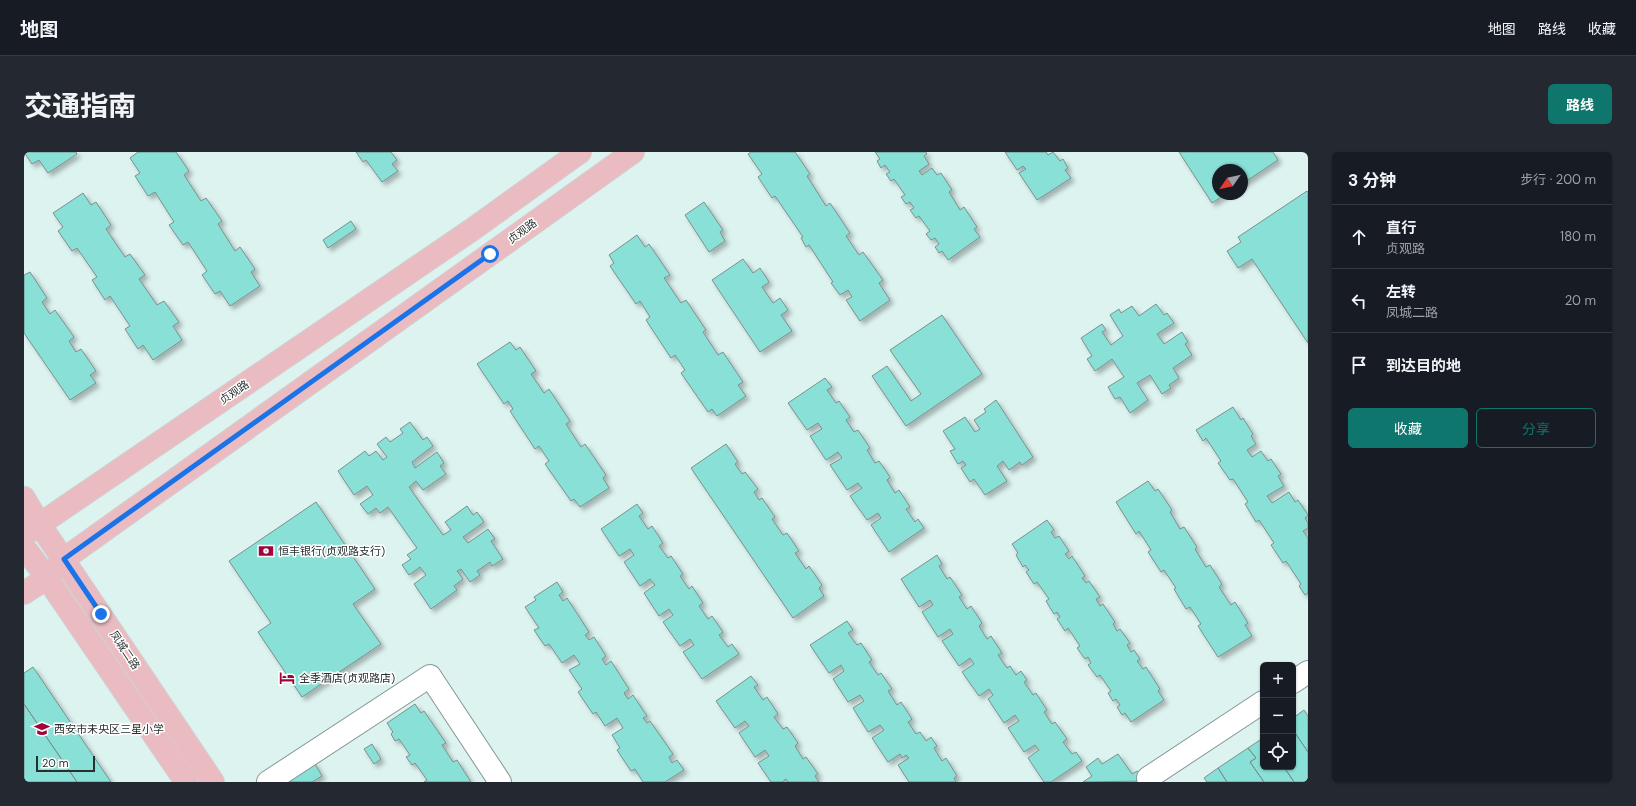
<!DOCTYPE html>
<html lang="zh">
<meta charset="utf-8">
<style>
:root{--surface:#171b24;--page:#242831;--text:#f1f3f6;--muted:#9ea1a6;--line:#363941;--accent:#0f766e}
body{margin:0;font-family:"DM Sans","Noto Sans SC",sans-serif;background:var(--page);color:var(--text)}
.controls{position:absolute;right:12px;bottom:12px;display:grid;overflow:hidden;border-radius:6px;box-shadow:0 1px 3px #0004}
.controls button{width:36px;height:36px;display:grid;place-items:center;padding:0;border:0;border-bottom:1px solid var(--line);background:var(--surface);color:var(--text);font:20px sans-serif}
.compass{position:absolute;left:1188px;top:12px;width:36px;height:36px;border-radius:50%;background:var(--surface);box-shadow:0 1px 3px #0004;rotate:236deg}
.scale{position:absolute;left:12px;bottom:10px;width:59px;box-sizing:border-box;padding-left:4px;border:2px solid #28302f;border-top:0;font-size:11px;line-height:14px;white-space:nowrap;color:#28302f;-webkit-text-stroke:3px #fff;paint-order:stroke}
.stop{position:absolute;width:12px;height:12px;margin:-9px;border:3px solid #1a73e8;border-radius:50%;background:#fff}
.stop.end{background:#1a73e8;border-color:#fff;box-shadow:0 1px 4px #0008}
.list{margin:0;padding:0;list-style:none}
h2{display:flex;justify-content:space-between;align-items:center;height:52px;margin:0;padding:0 16px;font-size:17px}
h2 small{font-size:13px;font-weight:400;color:var(--muted)}
.list li{display:grid;grid-template-columns:26px 1fr auto;gap:12px;align-items:center;box-sizing:border-box;height:64px;padding:0 16px;border-top:1px solid var(--line)}
.list b{display:block;font-size:15px;white-space:nowrap}
.list p{margin:0;font-size:13px;white-space:nowrap;color:var(--muted)}
.list em{font-size:13px;font-style:normal;color:var(--muted)}
.actions{display:flex;gap:8px;padding:12px 16px}
.actions a{flex:1;padding:9px 0;border:1px solid var(--accent);border-radius:6px;text-align:center;font-size:14px;color:var(--accent)}
.actions .main{background:var(--accent);color:#fff}
.icon{flex:none;width:22px;height:22px;fill:none;stroke:currentColor;stroke-width:2;stroke-linecap:round;stroke-linejoin:round}
.map{position:relative;flex:none;width:1284px;height:630px;overflow:hidden;border-radius:6px}
header{display:flex;align-items:center;gap:24px;box-sizing:border-box;height:56px;padding:0 20px;background:var(--surface);border-bottom:1px solid var(--line)}
header strong{font-size:19px}
nav{display:flex;gap:22px;margin-inline-start:auto;font-size:14px}
.intro{display:flex;align-items:center;justify-content:space-between;box-sizing:border-box;height:96px;padding:0 24px}
h1{margin:0;font-size:28px}
.button{padding:10px 18px;border-radius:6px;background:var(--accent);color:#fff;font-size:14px;font-weight:700}
main{display:flex;gap:24px;padding:0 24px}
aside{flex:1;background:var(--surface);border-radius:6px;box-shadow:0 1px 3px #0004}
.map>svg:first-child{display:block}
</style>
<header>
<strong>地图</strong>
<nav><a>地图</a><a>路线</a><a>收藏</a></nav>
</header>
<div class="intro"><h1>交通指南</h1><a class="button">路线</a></div>
<main>
<div class="map">
<svg width="1284" height="630" viewBox="0 0 1284 630">
<defs>
<filter id="shadow"><feDropShadow dx="3.5" dy="3.5" stdDeviation="2" flood-color="#0004"/></filter>
</defs>
<rect width="100%" height="100%" fill="#ddf3f0"/>
<path fill="#88e0d6" stroke="#7c908d" filter="url(#shadow)" d="M0,0H52L53,2L24,21L15,8L8,12Z
M114,0H152L165,19L160,23L177,49L182,46L198,69L194,72L211,99L216,95L231,117L227,120L236,134L206,154L196,139L191,142L178,123L183,119L164,90L159,93L145,73L150,70L131,40L124,44L111,24L116,21L106,6Z
M332,0H367L373,8L368,12L374,19L358,30L342,8L339,10Z
M727,0H771L786,22L783,24L802,54L806,51L826,81L822,84L835,103L839,100L859,128L855,131L866,148L836,169L822,148L828,145L824,138L816,143L807,131L809,130L785,93L782,95L777,86L779,85L751,44L748,46L734,25L738,22L724,2Z
M851,0H902L903,2L900,4L905,12L895,19L898,23L908,16L913,23L917,21L928,38L925,40L936,58L940,55L953,75L950,77L956,85L924,108L918,99L915,101L911,95L915,92L911,86L907,88L902,82L906,79L895,64L892,66L886,58L890,56L886,50L882,52L877,45L881,43L870,27L867,29L862,22L866,20L861,13L857,16L853,9L856,7Z
M981,0H1022L1024,3L1029,0L1036,9L1039,7L1044,16L1041,18L1047,26L1013,48L995,21L1002,17L999,14L993,18Z
M1155,0H1249L1254,8L1218,32V18H1194V42H1202L1188,51Z
M1283,39L1284,40V191L1228,107L1214,116L1203,99L1217,90L1214,85Z
M59,41L67,53L72,50L87,73L82,77L101,105L106,102L121,123L115,127L133,153L140,149L155,170L149,174L158,188L129,208L119,193L114,197L101,177L106,174L86,144L81,148L68,128L73,125L53,96L48,99L34,79L39,75L29,61Z
M680,50L699,78L696,80L701,89L685,100L661,63Z
M327,69L332,77L304,96L299,88Z
M613,83L621,95L625,92L646,123L640,126L657,151L662,148L682,178L679,180L694,203L699,200L719,230L714,233L722,244L693,264L688,257L684,260L657,221L661,218L651,203L647,206L622,168L626,165L616,149L612,152L586,114L590,111L585,103Z
M719,107L729,121L736,116L745,130L738,135L749,151L756,146L764,158L757,163L768,179L736,200L688,128Z
M6,120L23,146L18,150L26,162L31,158L50,185L45,189L52,200L57,197L72,219L66,223L72,231L46,248L0,181V123Z
M1132,152L1140,163L1143,161L1150,171L1133,182L1140,192L1158,180L1164,190L1161,192L1168,203L1149,216L1155,226L1145,233L1147,236L1138,242L1126,223L1113,231L1124,248L1106,261L1096,245L1091,247L1084,235L1100,225L1088,207L1071,219L1063,207L1068,204L1057,186L1078,172L1082,178L1078,180L1087,193L1099,184L1086,163L1095,157L1097,161L1108,154L1115,164Z
M918,163L958,222L882,274L848,224L863,214L887,249L897,242L866,198Z
M486,190L492,198L496,195L512,219L507,222L520,241L525,237L546,269L542,272L557,295L561,292L582,323L579,326L585,336L556,355L550,347L547,349L521,312L525,309L515,294L511,297L486,259L489,257L484,249L480,252L453,212Z
M801,226L808,235L803,238L812,251L815,249L826,265L822,268L830,280L834,278L846,296L843,298L851,311L855,309L866,325L863,328L871,341L875,338L886,355L882,357L891,370L894,367L900,376L865,400L847,373L857,366L854,361L843,368L826,344L838,336L834,331L823,338L806,313L818,306L814,300L802,308L786,284L798,277L794,271L783,278L764,251Z
M972,248L1009,305L998,313L996,310L985,318L979,309L973,314L983,329L961,343L950,327L946,330L937,316L942,313L939,309L934,312L926,299L931,297L919,279L941,265L951,280L956,277L950,268L962,260L960,257Z
M1209,255L1217,268L1219,266L1229,282L1227,284L1232,292L1223,298L1228,305L1237,299L1244,309L1247,307L1257,322L1254,324L1260,334L1243,344L1248,351L1265,340L1271,350L1274,348L1284,363L1281,366L1284,371V376L1279,379L1284,386V441L1281,443L1275,434L1277,432L1262,409L1259,411L1247,393L1250,391L1235,368L1232,370L1221,352L1224,350L1209,327L1206,328L1194,311L1197,309L1182,286L1179,289L1172,278Z
M386,270L399,288L403,285L409,294L388,310L391,316L413,300L420,311L416,314L422,322L399,338L392,329L385,335L419,383L427,378L421,370L443,354L449,363L453,360L460,370L439,385L444,391L464,377L471,387L467,389L479,407L468,414L466,410L453,419L456,423L446,430L437,417L433,419L439,427L430,434L433,438L407,457L390,432L402,423L396,415L385,423L378,413L387,407L383,403L393,396L364,355L356,361L352,356L344,362L336,352L349,343L343,334L330,343L314,319L341,299L345,304L352,299L359,308L363,305L353,292L362,285L366,290L379,281L376,277Z
M702,292L714,310L711,312L718,322L721,320L734,337L730,340L735,348L738,346L751,365L748,367L759,383L763,381L775,399L771,401L782,417L785,414L798,433L795,436L800,444L769,466L667,316Z
M1124,329L1131,339L1134,337L1148,358L1146,360L1156,377L1160,375L1173,395L1171,397L1182,415L1186,413L1198,432L1195,435L1207,453L1211,450L1224,471L1221,473L1228,484L1194,505L1174,474L1177,472L1166,455L1162,457L1150,437L1152,436L1140,418L1137,420L1124,400L1127,398L1115,379L1112,382L1092,350Z
M292,350L351,437L329,452L357,492L278,545L234,480L247,471L205,409Z
M613,352L619,361L615,364L624,377L628,374L639,391L635,394L644,406L647,404L659,422L656,424L665,437L668,434L679,451L675,454L684,467L688,464L699,480L695,483L704,495L708,492L715,502L678,527L659,500L670,493L666,487L656,494L639,470L649,463L645,457L635,464L620,441L631,433L626,427L616,434L600,410L610,403L606,397L595,404L577,377Z
M1023,368L1030,378L1027,380L1031,386L1035,384L1045,399L1041,402L1045,407L1048,404L1061,424L1058,426L1062,431L1065,429L1076,445L1072,447L1076,454L1079,452L1091,470L1089,472L1093,479L1096,477L1106,491L1103,493L1107,500L1110,498L1116,507L1113,509L1119,517L1122,515L1136,537L1134,539L1140,548L1107,570L1101,561L1098,563L1093,555L1096,553L1092,547L1089,549L1084,541L1087,539L1076,523L1073,525L1064,513L1067,511L1064,505L1061,507L1053,496L1056,494L1044,476L1041,479L1033,467L1036,465L1033,460L1030,462L1022,449L1025,447L1013,430L1010,432L1002,420L1005,418L1001,413L999,415L992,403L994,401L988,392Z
M913,403L918,412L915,414L923,427L926,425L938,443L935,445L943,457L947,454L958,471L955,474L963,487L967,484L978,501L974,503L983,516L986,514L992,523L997,519L1003,528L1000,530L1009,543L1012,541L1023,558L1020,560L1028,572L1031,570L1043,587L1039,590L1048,602L1052,600L1058,609L1027,630H1020L1004,606L1015,598L1011,593L1000,600L984,576L995,569L991,563L980,571L964,547L969,543L965,537L955,544L938,520L950,512L946,506L935,514L918,489L929,482L926,477L914,485L898,460L909,453L906,448L895,455L877,427Z
M533,430L539,440L535,443L539,449L543,446L565,480L561,483L565,488L570,485L582,504L578,507L582,513L587,509L605,537L600,541L604,547L609,543L623,564L619,566L623,571L626,569L649,602L645,605L648,611L653,608L660,618L641,630H619L611,617L607,619L593,598L596,596L588,583L599,576L593,566L581,574L572,560L569,562L554,540L558,537L545,518L556,512L550,503L538,511L525,492L521,494L510,478L515,476L501,455L512,448L510,445Z
M823,469L829,478L824,481L833,493L837,491L848,508L845,510L854,523L857,521L868,537L864,539L873,553L877,550L888,567L884,570L892,582L896,580L902,589L907,585L913,594L910,596L918,609L922,606L933,624L930,626L932,630H885L874,613L885,606L882,603L878,606L876,602L864,610L848,586L860,578L856,573L844,580L829,556L840,549L836,543L824,550L809,527L820,519L817,513L805,521L786,493Z
M9,515L87,630H53L0,552V521Z
M727,524L734,533L730,535L739,548L743,545L754,562L750,565L759,577L763,575L774,591L771,594L779,607L782,605L794,622L791,624L795,630H764L762,627L758,630H747L734,611L745,604L741,598L731,605L715,581L725,574L721,569L711,576L692,549Z
M0,552L53,630H0Z
M391,552L397,561L400,559L422,591L418,593L429,610L433,608L447,630H400L403,628L391,611L388,613L382,605L386,603L375,587L371,589L367,582L369,580L363,571Z
M1280,558L1284,564V600L1269,578V566Z
M1269,578L1284,600V630H1270L1260,615H1269Z
M1239,586V615H1260L1270,630H1240L1226,610L1232,606L1224,596Z
M348,592L357,607L350,612L340,597Z
M1224,596L1232,606L1226,610L1240,630H1203L1194,616Z
M1094,602L1108,622L1113,619L1120,629L1059,630L1068,624L1062,615L1074,606L1078,612Z
M290,610L298,624L288,630H264Z
M1194,616L1203,630H1183L1180,626Z"/>
<g fill="none" stroke-linecap="round" stroke-linejoin="round">
<g stroke="#849895" stroke-width="24">
<path id="minor" d="M1269,530L1284,520
M1124,626L1239,550
M244,630L406,524L476,630"/>
</g>
<g stroke="#d0d1d1" stroke-width="24">
<path id="major" d="M0,346L16,373L189,630
M0,383L449,77L556,0
M0,395L23,426L162,630
M0,441L23,426L40,407L609,0"/>
</g>
<use href="#minor" stroke="#fff" stroke-width="22"/>
<use href="#major" stroke="#eabcc1" stroke-width="22"/>
</g>
<g fill="none" stroke-linecap="round" stroke-linejoin="round">
<path stroke="#1a73e8" stroke-width="5" d="M77,462L40,407L466,102"/>
</g>
<defs>
<g id="bank-bare" transform="scale(1.2)"><path d="M-6-4H6V4H-6ZM0-2.3a2.3 2.3 0 1 0 0 4.6a2.3 2.3 0 1 0 0-4.6Z" fill="#a20339" stroke="#fff" stroke-width="2.5" paint-order="stroke"/></g>
<g id="hotel-bare" transform="scale(1.2)"><path d="M-6-4.5h1.5V1H6V5H4.5V3h-9V5H-6ZM-4 0a1.8 1.8 0 1 1 3.6 0ZM.5 0V-2.5h3Q6-2.5 6 0Z" fill="#a20339" stroke="#fff" stroke-width="2.5" paint-order="stroke"/></g>
<g id="school-bare" transform="scale(1.2)"><path d="M0-5L7-2L0 1L-7-2ZM-4 1L0 2.5L4 1V4Q0 6-4 4Z" fill="#a20339" stroke="#fff" stroke-width="2.5" paint-order="stroke"/></g>
</defs>
<g fill-rule="evenodd">
<use href="#bank-bare" x="242" y="399"/>
<use href="#hotel-bare" x="263" y="526"/>
<use href="#school-bare" x="18" y="577"/>
</g>
<g text-anchor="middle" dominant-baseline="central" stroke-width="3" stroke-linejoin="round" paint-order="stroke">
<g font-size="11" fill="#28302f" stroke="#fff">
<text transform="translate(498 79) rotate(-36)">贞观路</text>
<text transform="translate(210 240) rotate(-34)">贞观路</text>
<text transform="translate(101 498) rotate(56)">凤城二路</text>
</g>
<g font-size="11" fill="#28302f" stroke="#fff" text-anchor="start">
<text x="254" y="399">恒丰银行(贞观路支行)</text>
<text x="275" y="526">全季酒店(贞观路店)</text>
<text x="30" y="577">西安市未央区三星小学</text>
</g>
</g>
</svg>
<div class="controls">
<button>+</button>
<button>−</button>
<button><svg class="icon" aria-label="locate" viewBox="0 0 24 24"><circle cx="12" cy="12" r="6"/><path d="M12 2v4M12 18v4M2 12h4M18 12h4"/></svg></button>
</div>
<svg class="compass" viewBox="-18 -18 36 36"><path d="M0-13l5 13h-10z" fill="#e53935"/><path d="M0 13l5-13h-10z" fill="#9ea1a6"/></svg>
<div class="scale">20 m</div>
<div class="stop" style="left:466px;top:102px"></div>
<div class="stop end" style="left:77px;top:462px"></div>
</div>
<aside>
<h2>3 分钟<small>步行 · 200 m</small></h2>
<ul class="list">
<li><svg class="icon" aria-label="ahead" viewBox="0 0 24 24"><path d="M12 20V5M6 11l6-6 6 6"/></svg><div><b>直行</b><p>贞观路</p></div><em>180 m</em></li>
<li><svg class="icon" aria-label="left" viewBox="0 0 24 24"><path d="M17 20v-9H6M10 6l-5 5 5 5"/></svg><div><b>左转</b><p>凤城二路</p></div><em>20 m</em></li>
<li><svg class="icon" aria-label="arrive" viewBox="0 0 24 24"><path d="M6 21V4h12l-3 4 3 4H6"/></svg><div><b>到达目的地</b></div></li>
</ul>
<div class="actions"><a class="main">收藏</a><a>分享</a></div>
</aside>
</main>
